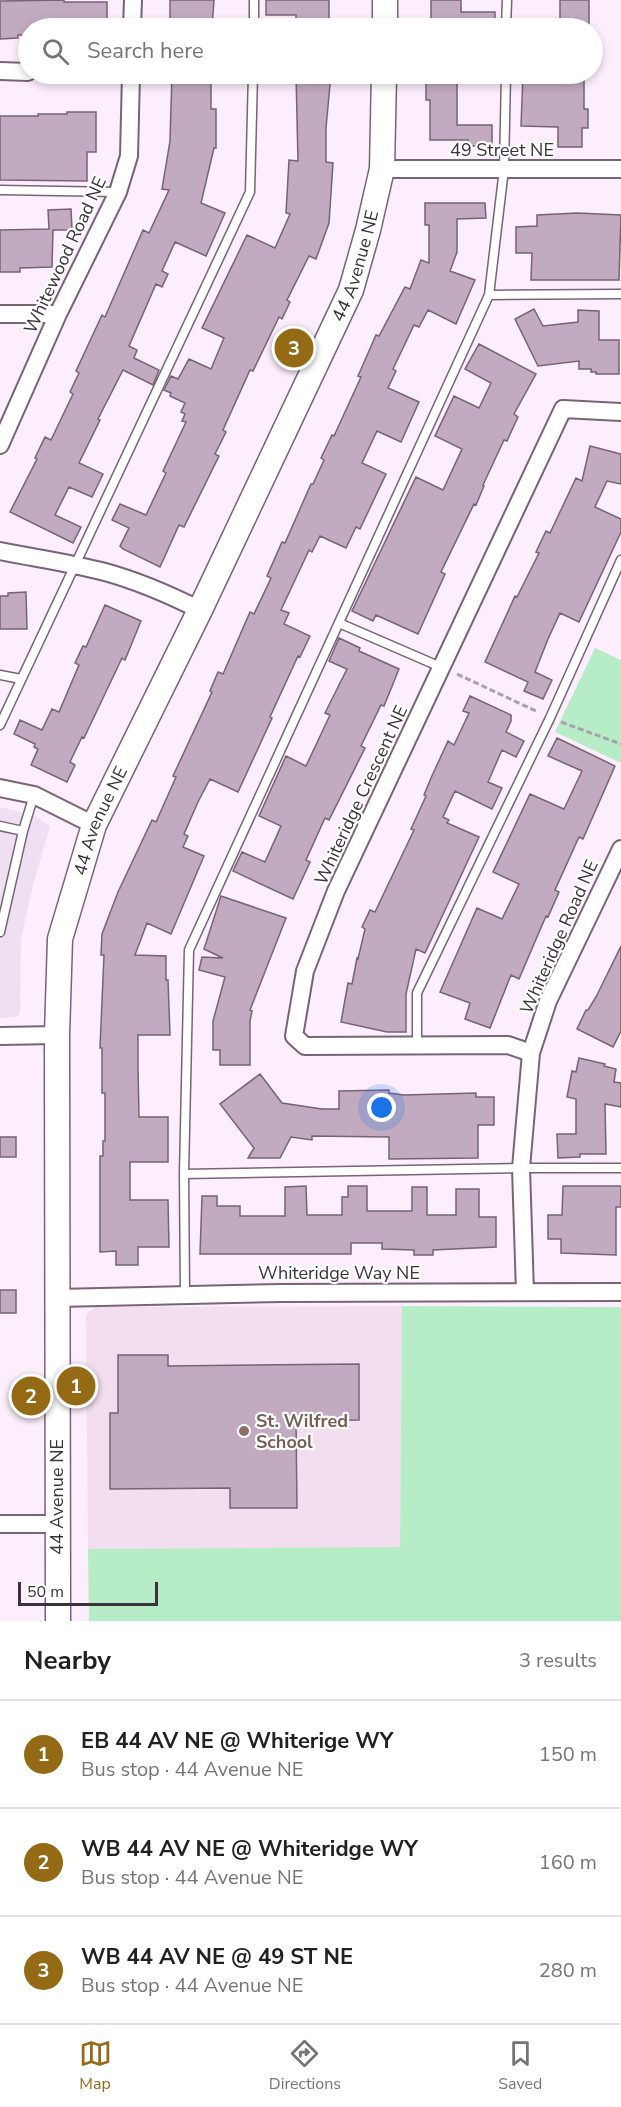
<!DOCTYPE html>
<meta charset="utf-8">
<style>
:root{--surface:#fff;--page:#f6f6f6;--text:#202124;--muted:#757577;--line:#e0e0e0;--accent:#956a15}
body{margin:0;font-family:"Nunito Sans",sans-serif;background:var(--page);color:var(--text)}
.scale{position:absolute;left:18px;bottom:15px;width:140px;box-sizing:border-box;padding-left:6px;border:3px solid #3c323b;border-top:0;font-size:16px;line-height:21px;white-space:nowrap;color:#3c323b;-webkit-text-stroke:4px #fff;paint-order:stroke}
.you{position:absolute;left:382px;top:1108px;width:21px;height:21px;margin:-15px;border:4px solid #fff;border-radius:50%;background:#1a73e8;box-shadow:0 0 0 9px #1a73e833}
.badge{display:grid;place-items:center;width:39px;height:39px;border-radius:50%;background:var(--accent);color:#fff;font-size:20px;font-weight:700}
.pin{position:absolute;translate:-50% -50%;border:3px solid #fff;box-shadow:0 2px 6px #0006}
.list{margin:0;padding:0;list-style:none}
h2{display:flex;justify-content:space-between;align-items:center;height:78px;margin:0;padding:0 24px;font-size:26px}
h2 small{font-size:20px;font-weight:400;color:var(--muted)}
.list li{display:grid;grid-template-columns:39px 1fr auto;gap:18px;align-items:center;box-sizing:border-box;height:108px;padding:0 24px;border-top:2px solid var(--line)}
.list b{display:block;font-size:22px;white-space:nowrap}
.list p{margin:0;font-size:20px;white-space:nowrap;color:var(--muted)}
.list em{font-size:20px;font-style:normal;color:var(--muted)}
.icon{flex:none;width:33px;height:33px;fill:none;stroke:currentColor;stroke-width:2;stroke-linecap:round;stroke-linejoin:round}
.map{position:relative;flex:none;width:621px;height:1621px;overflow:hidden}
.search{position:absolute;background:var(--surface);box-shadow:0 3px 9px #0003;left:18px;right:18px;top:18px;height:66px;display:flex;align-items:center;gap:15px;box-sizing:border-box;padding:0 21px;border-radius:33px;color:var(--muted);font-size:22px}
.sheet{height:402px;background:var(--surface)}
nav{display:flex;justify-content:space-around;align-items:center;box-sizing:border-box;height:84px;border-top:2px solid var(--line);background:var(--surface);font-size:16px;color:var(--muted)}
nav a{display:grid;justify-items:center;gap:3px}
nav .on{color:var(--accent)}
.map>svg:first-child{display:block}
</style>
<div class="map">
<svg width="621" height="1621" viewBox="0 0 621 1621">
<rect width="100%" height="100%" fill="#fceefc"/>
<path fill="#eedff2" d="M0,807L35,816L50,826L33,885L21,939L20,1013L16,1017L0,1018Z"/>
<path fill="#f2deee" d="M402,1306L400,1548L88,1549L86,1315L95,1307Z"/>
<path fill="#b6edc7" d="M595,648L621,660V763L555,732Z
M402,1306L621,1307V1621H89L88,1549L400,1547Z"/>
<path fill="#c2aac0" stroke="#776276" stroke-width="1.5" d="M64,0V2H107V28H28V35H18V38L0,39V1Z
M170,0H214L212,28H170Z
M266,0H329V28H296V15H266Z
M431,0H461V12H495V28H431Z
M560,0H589V28H560Z
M172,74H211V109H216V148H214L201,203L225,213L206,256L175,242L162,271L168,274L162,287L156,284L129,346L137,350L134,358L159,370L153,385L123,370L98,419L100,420L79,463L103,474L92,497L69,487L55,515L81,527L73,543L10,512L37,459L35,458L45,437L51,440L73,394L70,392L79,373L76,371L102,315L105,317L143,230L149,233L169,190L162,189L170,141Z
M296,74H331L326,128V162L333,163L329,223L316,259L309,256L287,300L290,302L282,319L279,317L253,371L250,370L223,430L226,432L215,454L219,456L184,527L179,525L160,567L123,549L120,546L129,528L112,520L120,504L146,515L166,473L163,471L186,422L182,421L185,414L181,412L185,403L170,396L171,393L164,390L171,376L178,379L189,359L211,369L224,338L202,328L247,235L275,248L290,214L286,213L289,160L298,161Z
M426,74H457V125H492V146H468V140H430V100H426Z
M523,74H584V109H588V128H582V147H558V127L521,126Z
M67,112H96V152H87V181L0,180V116H38V114H67Z
M425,203H485L486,218L457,219V252L450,271L475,280L456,324L428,310L419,327L414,325L393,369L396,371L388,388L419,402L401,442L377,431L362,463L386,474L360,529L356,527L346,548L320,536L312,552L309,550L281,610L289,613L284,624L310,636L300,657L298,656L270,717L272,718L238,792L210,779L198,802L184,834L188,836L183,847L204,856L171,934L147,923L135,955L166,956V980H168L170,1035H138V1068L139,1117H168V1162H130V1200H168L169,1247H138V1265H116V1251L100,1252V1156H103V1141H105V1093H102V1048H100L104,955H101L102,934L118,892L152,820L156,822L176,777L173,776L212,692L210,691L218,672L223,674L250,612L254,614L271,578L267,576L282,542L285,543L311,484H313L324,460L321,458L332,435L334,436L361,377L358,376L376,335L379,336L405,287L410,289L421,260L429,263V225H425Z
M71,209L72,230H53L52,267L20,268V272H0V230L49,229L48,210Z
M577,213L621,215L619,280H531L532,253H516V227L537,226V215Z
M534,309L543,326L578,322V310L599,311V340H619V374H596V372H591V369H579V361L538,366L515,319Z
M479,344L536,374L514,414L518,417L507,441L504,440L483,485L484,486L476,505L474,504L441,572L445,574L418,634L376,615L373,621L352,611L416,477L443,490L462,449L435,436L454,396L479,408L491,383L465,369Z
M590,446L621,454V484L607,481L595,507L621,519V532L579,622L560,613L548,639L535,672L552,680L543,699L524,691L528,682L485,662L515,596L517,597L539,553L536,552L546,531L550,533L576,478L582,481Z
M26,592L27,629H0V596H8V593Z
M105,605L141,621L125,660L122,658L84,738L82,737L70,762L75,765L67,782L31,765L38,749L34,747L35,744L14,734L20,720L42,730L52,709L59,712L79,665L75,663L83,646L86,647Z
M339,638L360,648L359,651L399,669L384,706L381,705L361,746L365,748L329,820L325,818L306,860L310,862L293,899L233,871L242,852L265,862L281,826L259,816L286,756L306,766L330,715L325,713L347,669L329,661Z
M470,696L511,715V721L506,732L524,741L516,757L502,750L488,782L502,788L492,809L455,791L443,817L449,820L447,823L479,837L425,953L416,949L406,994V1032H387L341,1022L348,983L352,984L357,958L358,959L365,929L362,927L370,910L375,912L414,830L411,829L426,796L424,795L431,778L448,741L454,745L469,713L463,711Z
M557,738L615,766L583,839L579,837L555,890L559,892L548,917L546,916L519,979L511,975L490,1028L465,1019L470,1003L440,992L477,908L502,919L519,884L493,872L530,794L564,809L582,771L548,756Z
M221,896L286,918L250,1010L252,1011L250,1021V1065H220V1050H213V1021L225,977L199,970L202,957L223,958L204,949Z
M621,946V1031L613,1047L577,1029L586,1010H588L596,997Z
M579,1058L605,1064L604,1066L616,1069L614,1082L621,1083V1107L605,1104L606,1154H580V1157L558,1158L557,1134H576V1099L567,1097L572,1071L576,1072Z
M260,1074L282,1103L322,1109H339V1091L389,1090V1093L404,1095L476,1093V1097H494V1125H478V1158L389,1159V1137L312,1136V1140L291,1137L280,1158H248L254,1148L220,1104Z
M0,1137H16V1157H0Z
M306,1186L307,1215H342V1197H348V1186H367V1211H412V1187H427V1215H456V1189H479V1217H496V1247L433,1250V1255H414V1250L382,1249V1243H351V1254H200L202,1196H217V1206H240V1216H285V1187Z
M563,1186H621V1207H616V1255L561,1253V1239H548V1215H562Z
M0,1290H16V1313H0Z
M118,1355H168V1366L359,1364V1420L296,1421L297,1508H230V1488L110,1489V1413H118Z"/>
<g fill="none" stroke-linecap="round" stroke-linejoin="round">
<g stroke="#786377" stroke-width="11">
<path id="lane" d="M254,28V0
M506,28L507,0
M0,190L118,192
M489,295L504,169L506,74
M339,623L443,668
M0,675L21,679
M0,725L250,192L253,74
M0,826L23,831
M0,932L23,831L34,795
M417,1046V993L550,718L621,560
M184,1174L521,1168H621
M185,1295L184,1174L189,950L489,295L621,294"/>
</g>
<g stroke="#786377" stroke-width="20">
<path id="street" d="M132,28L133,0
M0,71L28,72
M382,169H621
M0,314H58
M0,445L58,314L118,192L129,156L131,74
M0,551C35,558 71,563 105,572C138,581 170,595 200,610
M0,788L34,795L94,825
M0,1036L57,1035
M531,1053L508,1045L305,1046L294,1036L305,971L336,891L563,409L621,412
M525,1292L521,1168L531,1053L548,1001L621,849
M57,1298L281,1293L621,1292
M0,1524H57"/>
</g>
<g stroke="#786377" stroke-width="27">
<g id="secondary">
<path d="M385,28V0"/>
<path id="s1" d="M58,1621L57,1035L60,939L94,825L200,610L351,290L368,230L382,169L384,74"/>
</g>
</g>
<path stroke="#ac9fab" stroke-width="3" stroke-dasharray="6 3" stroke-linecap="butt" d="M457,674L538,712
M561,722L621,744"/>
<use href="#lane" stroke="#fff" stroke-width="8"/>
<use href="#street" stroke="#fff" stroke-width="16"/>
<use href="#secondary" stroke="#fff" stroke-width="24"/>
</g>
<circle fill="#8d6e63" stroke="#fff" stroke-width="2" cx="244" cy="1431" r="6"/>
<g text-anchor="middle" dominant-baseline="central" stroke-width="4.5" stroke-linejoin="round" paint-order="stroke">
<g font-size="18" fill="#3c323b" stroke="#fff">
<text x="502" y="150">49 Street NE</text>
<text transform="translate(65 255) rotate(-65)">Whitewood Road NE</text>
<text stroke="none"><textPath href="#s1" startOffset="1419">44 Avenue NE</textPath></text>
<text transform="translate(361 795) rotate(-65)">Whiteridge Crescent NE</text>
<text stroke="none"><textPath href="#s1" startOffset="807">44 Avenue NE</textPath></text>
<text transform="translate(559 937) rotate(-66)">Whiteridge Road NE</text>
<text x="339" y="1273">Whiteridge Way NE</text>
<text transform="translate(57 1497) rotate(-90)">44 Avenue NE</text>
</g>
<g font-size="18" font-weight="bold" fill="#785e54" stroke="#fff" text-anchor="start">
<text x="256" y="1421">St. Wilfred<tspan x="256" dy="21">School</tspan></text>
</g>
</g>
</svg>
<div class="scale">50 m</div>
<div class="you"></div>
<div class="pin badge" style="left:76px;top:1386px">1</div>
<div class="pin badge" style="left:31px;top:1396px">2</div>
<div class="pin badge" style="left:294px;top:348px">3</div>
<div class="search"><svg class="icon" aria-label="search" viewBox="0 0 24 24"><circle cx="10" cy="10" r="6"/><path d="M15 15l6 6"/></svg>Search here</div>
</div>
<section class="sheet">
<h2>Nearby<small>3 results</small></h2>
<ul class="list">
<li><span class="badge">1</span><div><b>EB 44 AV NE @ Whiterige WY</b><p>Bus stop · 44 Avenue NE</p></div><em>150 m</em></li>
<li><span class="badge">2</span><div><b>WB 44 AV NE @ Whiteridge WY</b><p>Bus stop · 44 Avenue NE</p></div><em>160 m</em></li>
<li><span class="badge">3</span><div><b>WB 44 AV NE @ 49 ST NE</b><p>Bus stop · 44 Avenue NE</p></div><em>280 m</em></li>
</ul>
</section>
<nav>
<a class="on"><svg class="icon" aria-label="map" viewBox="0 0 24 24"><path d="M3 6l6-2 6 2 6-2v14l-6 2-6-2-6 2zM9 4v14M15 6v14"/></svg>Map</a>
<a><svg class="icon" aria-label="directions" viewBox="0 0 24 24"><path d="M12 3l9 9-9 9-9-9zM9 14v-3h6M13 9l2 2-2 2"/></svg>Directions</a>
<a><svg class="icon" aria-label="saved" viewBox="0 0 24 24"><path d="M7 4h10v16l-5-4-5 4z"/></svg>Saved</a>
</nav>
